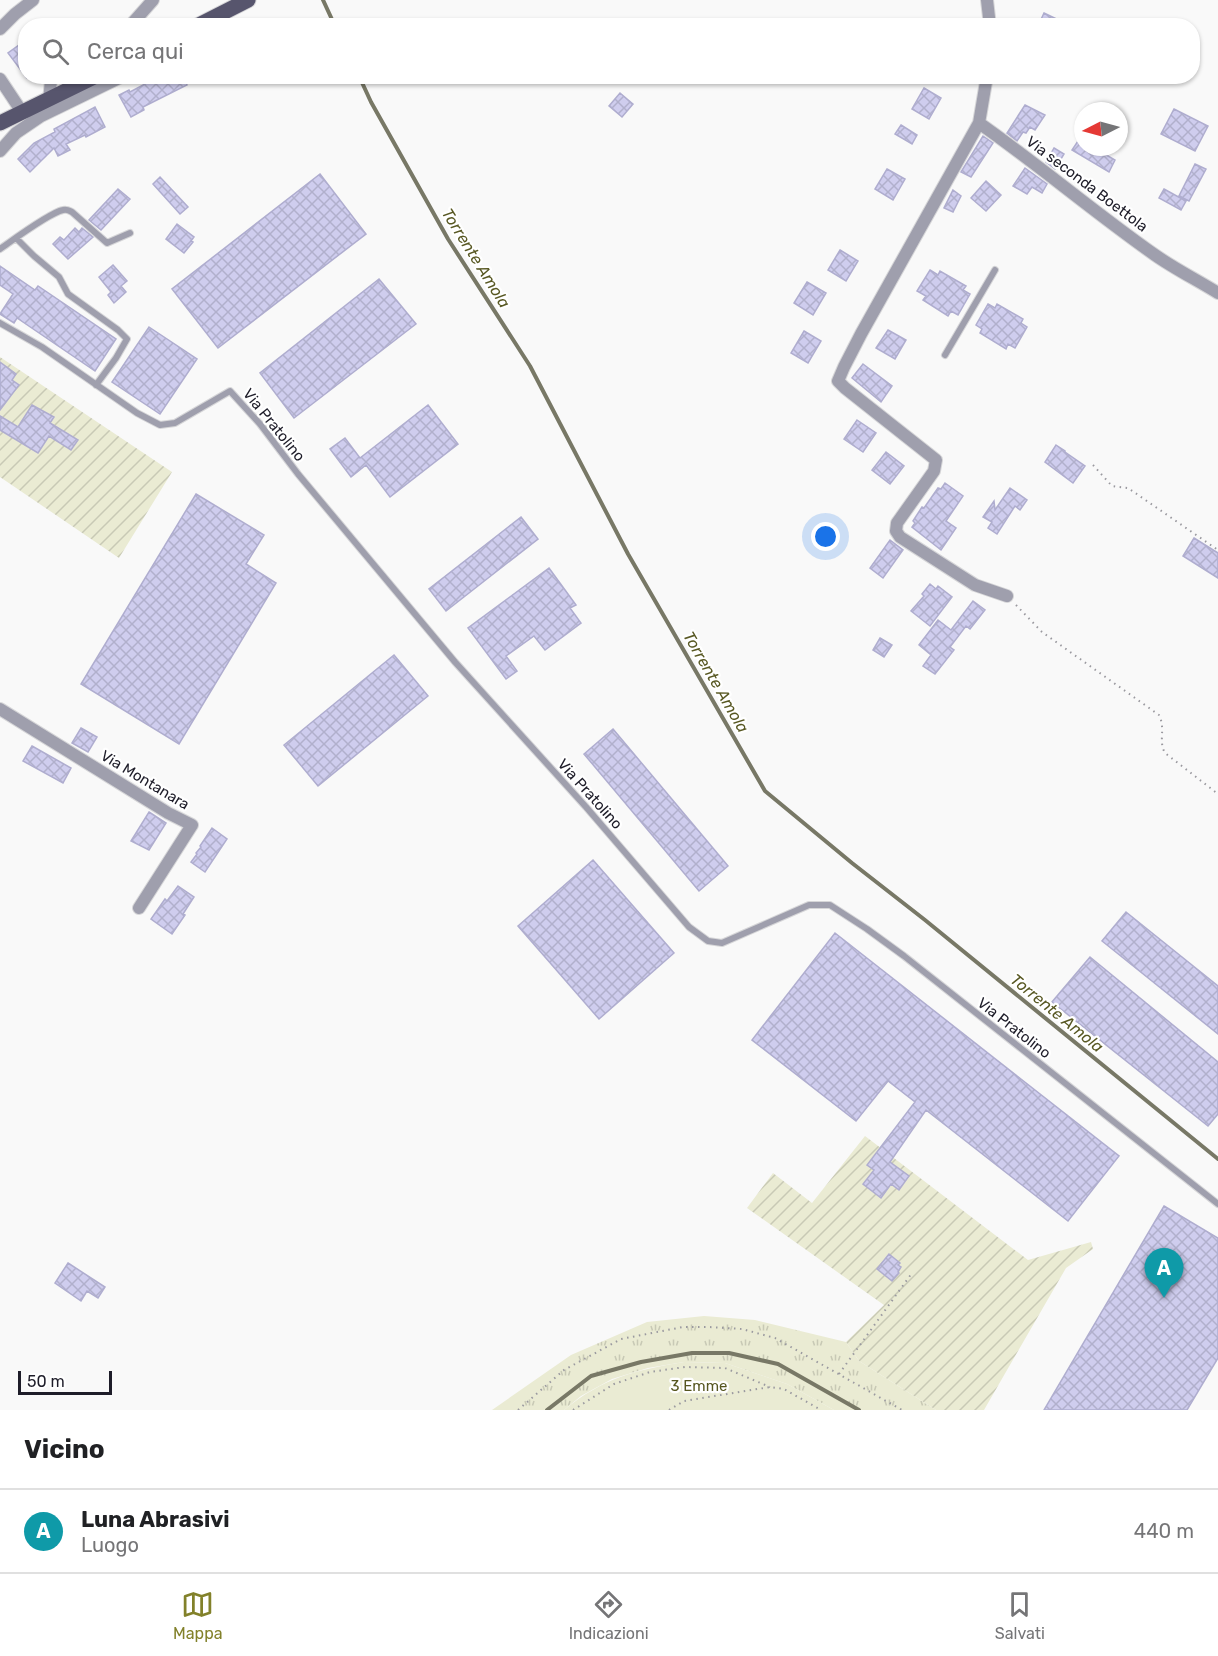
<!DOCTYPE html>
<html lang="it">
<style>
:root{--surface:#fff;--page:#f6f6f6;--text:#202124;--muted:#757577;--line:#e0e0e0;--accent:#82812a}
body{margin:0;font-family:Rubik,sans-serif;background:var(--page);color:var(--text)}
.compass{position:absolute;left:1074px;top:102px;width:54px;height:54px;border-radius:50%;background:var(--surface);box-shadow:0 2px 4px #0004;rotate:264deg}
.scale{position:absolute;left:18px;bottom:15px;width:94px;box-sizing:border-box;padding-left:6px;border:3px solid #1e1d29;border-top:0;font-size:16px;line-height:21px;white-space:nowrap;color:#1e1d29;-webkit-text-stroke:4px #fff;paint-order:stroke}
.you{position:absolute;left:826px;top:537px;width:21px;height:21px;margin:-15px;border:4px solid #fff;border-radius:50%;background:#1a73e8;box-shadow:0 0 0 9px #1a73e833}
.badge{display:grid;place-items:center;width:39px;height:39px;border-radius:50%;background:var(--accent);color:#fff;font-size:20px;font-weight:700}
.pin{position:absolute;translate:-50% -50px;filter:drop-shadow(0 2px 3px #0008)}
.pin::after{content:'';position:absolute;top:32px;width:21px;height:18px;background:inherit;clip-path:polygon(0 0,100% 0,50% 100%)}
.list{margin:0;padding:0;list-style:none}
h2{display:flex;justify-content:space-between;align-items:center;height:78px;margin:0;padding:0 24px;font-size:26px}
h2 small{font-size:20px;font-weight:400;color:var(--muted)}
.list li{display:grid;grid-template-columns:39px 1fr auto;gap:18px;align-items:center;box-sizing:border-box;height:84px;padding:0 24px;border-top:2px solid var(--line)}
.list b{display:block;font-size:22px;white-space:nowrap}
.list p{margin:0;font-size:20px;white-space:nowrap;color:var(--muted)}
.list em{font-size:20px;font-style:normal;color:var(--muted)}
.icon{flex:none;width:33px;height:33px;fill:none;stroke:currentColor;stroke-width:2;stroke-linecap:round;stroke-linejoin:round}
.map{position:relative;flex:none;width:1218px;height:1410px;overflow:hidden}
.search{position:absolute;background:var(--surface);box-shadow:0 2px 4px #0004;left:18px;right:18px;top:18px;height:66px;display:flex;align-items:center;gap:15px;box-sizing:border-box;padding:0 21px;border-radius:24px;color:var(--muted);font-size:22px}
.sheet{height:162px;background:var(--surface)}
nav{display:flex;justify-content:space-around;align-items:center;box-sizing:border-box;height:84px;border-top:2px solid var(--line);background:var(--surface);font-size:16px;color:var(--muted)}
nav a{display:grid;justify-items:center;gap:3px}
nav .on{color:var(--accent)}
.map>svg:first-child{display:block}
</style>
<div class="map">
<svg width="1218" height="1410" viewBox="0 0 1218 1410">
<defs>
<pattern id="grass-tufts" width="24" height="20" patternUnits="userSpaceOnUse" patternTransform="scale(1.5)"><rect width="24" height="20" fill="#eaebd3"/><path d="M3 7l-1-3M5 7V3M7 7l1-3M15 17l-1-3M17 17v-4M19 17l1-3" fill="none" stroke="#c8c9b5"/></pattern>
<pattern id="garden-furrows" width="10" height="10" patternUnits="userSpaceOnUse" patternTransform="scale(1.5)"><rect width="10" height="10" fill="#eaebd3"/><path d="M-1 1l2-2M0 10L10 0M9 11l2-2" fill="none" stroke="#c8c9b5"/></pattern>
<pattern id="building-cross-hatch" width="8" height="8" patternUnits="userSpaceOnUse" patternTransform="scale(1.5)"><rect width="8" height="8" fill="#cfcdee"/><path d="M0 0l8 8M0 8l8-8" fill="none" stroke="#b1b0cc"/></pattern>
</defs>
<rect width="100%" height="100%" fill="#f9f9f9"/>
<path fill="url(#grass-tufts)" d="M704,1316L755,1320L846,1342L859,1361L936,1410H834L787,1384L725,1363L684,1362L648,1368L612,1379L581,1396L564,1410H492L571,1355L647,1322Z"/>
<path fill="#eaebd3" d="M684,1362L725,1363L787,1384L834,1410H564C603,1378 635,1370 684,1362Z"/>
<path fill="url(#garden-furrows)" d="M0,357L172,472L119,558L0,477Z
M865,1136L1028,1260L1091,1242L1093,1249L1066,1268L984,1410H936L859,1361L846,1342L884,1305L747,1208L773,1173L812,1203Z"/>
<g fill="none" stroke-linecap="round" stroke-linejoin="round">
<path stroke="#787866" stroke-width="4" d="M323,0L335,26
M359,76L371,102L448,239L530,366L628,554L765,791L852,863L925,920L1218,1159
M547,1410L591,1376L641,1362L692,1353H729L778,1364L859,1410"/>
</g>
<path fill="url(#building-cross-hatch)" stroke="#afadcf" stroke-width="1.5" d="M1044,13L1071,26H1038Z
M26,40V77L8,53Z
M160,76H183L187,85L143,107L144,110L131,117L119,95L129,90L130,92Z
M924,88L941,98L929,119L912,109Z
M620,93L633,104L622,117L609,106Z
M1025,105L1045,115L1035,130L1030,127L1026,133L1023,132L1017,141L1007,133Z
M95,107L105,127L86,137L85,135L66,144L70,150L58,156L54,148L30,172L18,159L34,143L55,132L54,129Z
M1174,109L1208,126L1195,151L1161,134Z
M901,125L917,135L912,144L895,134Z
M983,136L993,143L971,177L961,172Z
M1078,141H1083V147H1093L1115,160L1109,172L1072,150Z
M1054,148L1064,154L1055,169L1046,162Z
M1195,164L1206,169L1189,201L1179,196Z
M1025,168L1047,184L1042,193L1032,187L1027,194L1013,186Z
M887,169L905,179L893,200L875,189Z
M320,174L366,234L218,348L172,289Z
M160,177L188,207L180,214L153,184Z
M986,181L1001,195L986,211L971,198Z
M118,189L130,199L101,230L89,220Z
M1164,189L1186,201L1181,210L1159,198Z
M953,190L961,196L953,212L944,208Z
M177,224L194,237L191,241L193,242L184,253L166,239Z
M75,228L79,232L82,228L93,237L68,259L53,244L60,237L64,240Z
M840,250L858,261L846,281L828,270Z
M113,265L127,281L121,286L126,292L114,303L108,295L111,292L99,277Z
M0,266L35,290L38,286L116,339L95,371L17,318L14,323L0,314L13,294L0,285Z
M930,270L938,275L940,271L966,286L963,290L970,294L958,315L951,311L948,316L923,300L926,296L917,291Z
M379,279L416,324L294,418L260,373Z
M807,282L826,293L813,315L794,303Z
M988,304L995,308L997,304L1023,319L1021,323L1027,327L1015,348L1008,344L1006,349L980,333L982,329L976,325Z
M149,327L197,359L160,414L112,382Z
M888,330L906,340L895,359L876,348Z
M804,331L821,341L808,363L791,353Z
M0,362L16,374L12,380L19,385L0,410Z
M863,364L892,386L881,402L852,378Z
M32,405L54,417L50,423L78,440L71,450L49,436L38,453L0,430V416L18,427Z
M428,405L458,444L390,497L366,465L351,477L330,449L345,438L360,458Z
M857,420L876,433L863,452L844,439Z
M1056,445L1065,451V452L1085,466L1073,483L1045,462Z
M886,452L904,466L890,484L872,470Z
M945,483L963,496L946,521L956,528L941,550L912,527L915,523L913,521L922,507L924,508L938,488L941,489Z
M1010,488L1027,500L1020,510L1015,506L997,534L988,528L992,522L983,517L994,501L995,510Z
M196,494L264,535L246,564L276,583L179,744L81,684Z
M521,517L538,539L446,611L429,589Z
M1194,538L1218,553V578L1183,556Z
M890,540L903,550L883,578L870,568Z
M549,568L576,605L570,608L581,623L545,650L534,636L506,656L517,671L506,679L468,628Z
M930,584L936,589L938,586L952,597L930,626L911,611L924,596L922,594Z
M973,601L985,610L970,629L966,626L950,647L954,650L935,674L923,666L931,655L919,645L938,620L951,630Z
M880,638L892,645L884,657L873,650Z
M394,655L428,696L318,786L284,745Z
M81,728L97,737L88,752L72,743Z
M613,729L728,866L699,891L584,754Z
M32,746L71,768L63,783L23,761Z
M149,812L166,823L149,850L131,841Z
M212,828L227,839L205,872L191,862L197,854L196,853L201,847L200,846Z
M593,860L674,953L599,1019L518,926Z
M178,886L194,897L183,914L185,915L172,934L151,919L165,899L167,901Z
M1126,912L1218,986V1034L1102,941Z
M835,933L1119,1156L1068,1221L926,1110L890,1162L909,1176L899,1190L891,1184L881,1198L863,1184L874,1170L867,1165L915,1102L888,1081L856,1121L752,1040Z
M1090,957L1218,1062V1114L1208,1126L1052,1002Z
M1164,1206L1218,1238V1358L1187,1410H1044Z
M889,1254L900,1263L898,1265L901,1267L898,1272L899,1273L892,1281L877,1269Z
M68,1263L105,1287L98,1298L87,1291L81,1301L55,1283Z"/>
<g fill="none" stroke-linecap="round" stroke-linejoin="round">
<g stroke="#d6d6d8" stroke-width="8">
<path id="lane" d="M16,238L34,256L59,277L68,294L118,330L127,339L116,358L96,385
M0,249C13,240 49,213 63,210C67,209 68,210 72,212L107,243L130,233
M0,323L42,347L137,413L160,425L175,423L230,391L260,424L298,474L455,662L586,807L689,927L708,941L722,943L809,905H830L867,929L904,956L1218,1204
M945,355L995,270"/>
</g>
<g stroke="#d6d6d8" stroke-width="14">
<path id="street" d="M987,0L990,26
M130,26L153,0
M0,29L15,14L33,0
M987,76L979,123C1039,165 1095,213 1155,255C1175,269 1197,280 1218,293
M0,79L22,112
M49,101L51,80L54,76
M979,123L861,334L844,367L838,381L845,388L936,460L934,471L897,523L896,531L900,537L975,585L1007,596
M0,151L16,133L41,116L123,76
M0,709L168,813L192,825L139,908"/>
</g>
<g stroke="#d6d6d8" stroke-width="17">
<path id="primary" d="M197,26L248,0
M0,123L96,76"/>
</g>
<path stroke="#9a999f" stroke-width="2" stroke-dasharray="1.5 4.5" stroke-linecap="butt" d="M1093,465L1112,486L1128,488L1218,550
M1016,605L1042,632L1159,715C1166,729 1158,741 1165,753L1218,794
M839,1374L912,1273
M518,1410L564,1370L621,1339L683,1327H709L742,1329L775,1338L902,1410
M573,1410L614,1384L650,1372L685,1367L725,1368L770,1387
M669,1410L684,1401L770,1387L784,1389L821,1410"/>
<use href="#lane" stroke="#9f9fad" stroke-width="6"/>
<use href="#street" stroke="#9f9fad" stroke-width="12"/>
<use href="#primary" stroke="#57556d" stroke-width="15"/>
</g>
<g text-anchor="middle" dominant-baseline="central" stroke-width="4.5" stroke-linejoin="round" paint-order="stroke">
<g font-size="15" fill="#1e1d29" stroke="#fff">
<text transform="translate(1087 184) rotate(37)">Via seconda Boettola</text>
<text transform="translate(274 425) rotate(51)">Via Pratolino</text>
<text transform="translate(145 780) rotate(31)">Via Montanara</text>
<text transform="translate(590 794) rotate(48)">Via Pratolino</text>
<text transform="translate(1014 1028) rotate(38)">Via Pratolino</text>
</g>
<g font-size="15" fill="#565620" stroke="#fff">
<text x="699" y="1386">3 Emme</text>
</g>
<g font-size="16" font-style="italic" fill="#585823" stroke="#fff">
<text transform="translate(476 258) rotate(58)">Torrente Amola</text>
<text transform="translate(716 682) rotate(60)">Torrente Amola</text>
<text transform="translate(1057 1013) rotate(39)">Torrente Amola</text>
</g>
</g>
</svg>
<svg class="compass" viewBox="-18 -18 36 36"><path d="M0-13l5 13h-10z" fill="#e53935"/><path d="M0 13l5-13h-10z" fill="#757577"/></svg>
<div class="scale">50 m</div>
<div class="you"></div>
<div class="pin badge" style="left:1164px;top:1298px;background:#0f9aa8">A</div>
<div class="search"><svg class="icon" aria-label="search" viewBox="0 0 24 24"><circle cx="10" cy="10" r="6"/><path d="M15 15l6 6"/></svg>Cerca qui</div>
</div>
<section class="sheet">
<h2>Vicino<small></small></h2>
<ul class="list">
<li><span class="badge" style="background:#0f9aa8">A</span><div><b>Luna Abrasivi</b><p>Luogo</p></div><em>440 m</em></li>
</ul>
</section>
<nav>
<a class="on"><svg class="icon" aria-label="map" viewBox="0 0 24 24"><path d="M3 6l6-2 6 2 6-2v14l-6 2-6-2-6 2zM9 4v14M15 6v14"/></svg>Mappa</a>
<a><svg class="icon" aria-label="directions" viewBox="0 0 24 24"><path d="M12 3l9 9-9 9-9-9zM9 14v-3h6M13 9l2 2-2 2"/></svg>Indicazioni</a>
<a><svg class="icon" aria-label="saved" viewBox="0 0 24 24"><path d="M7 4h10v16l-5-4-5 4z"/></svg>Salvati</a>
</nav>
